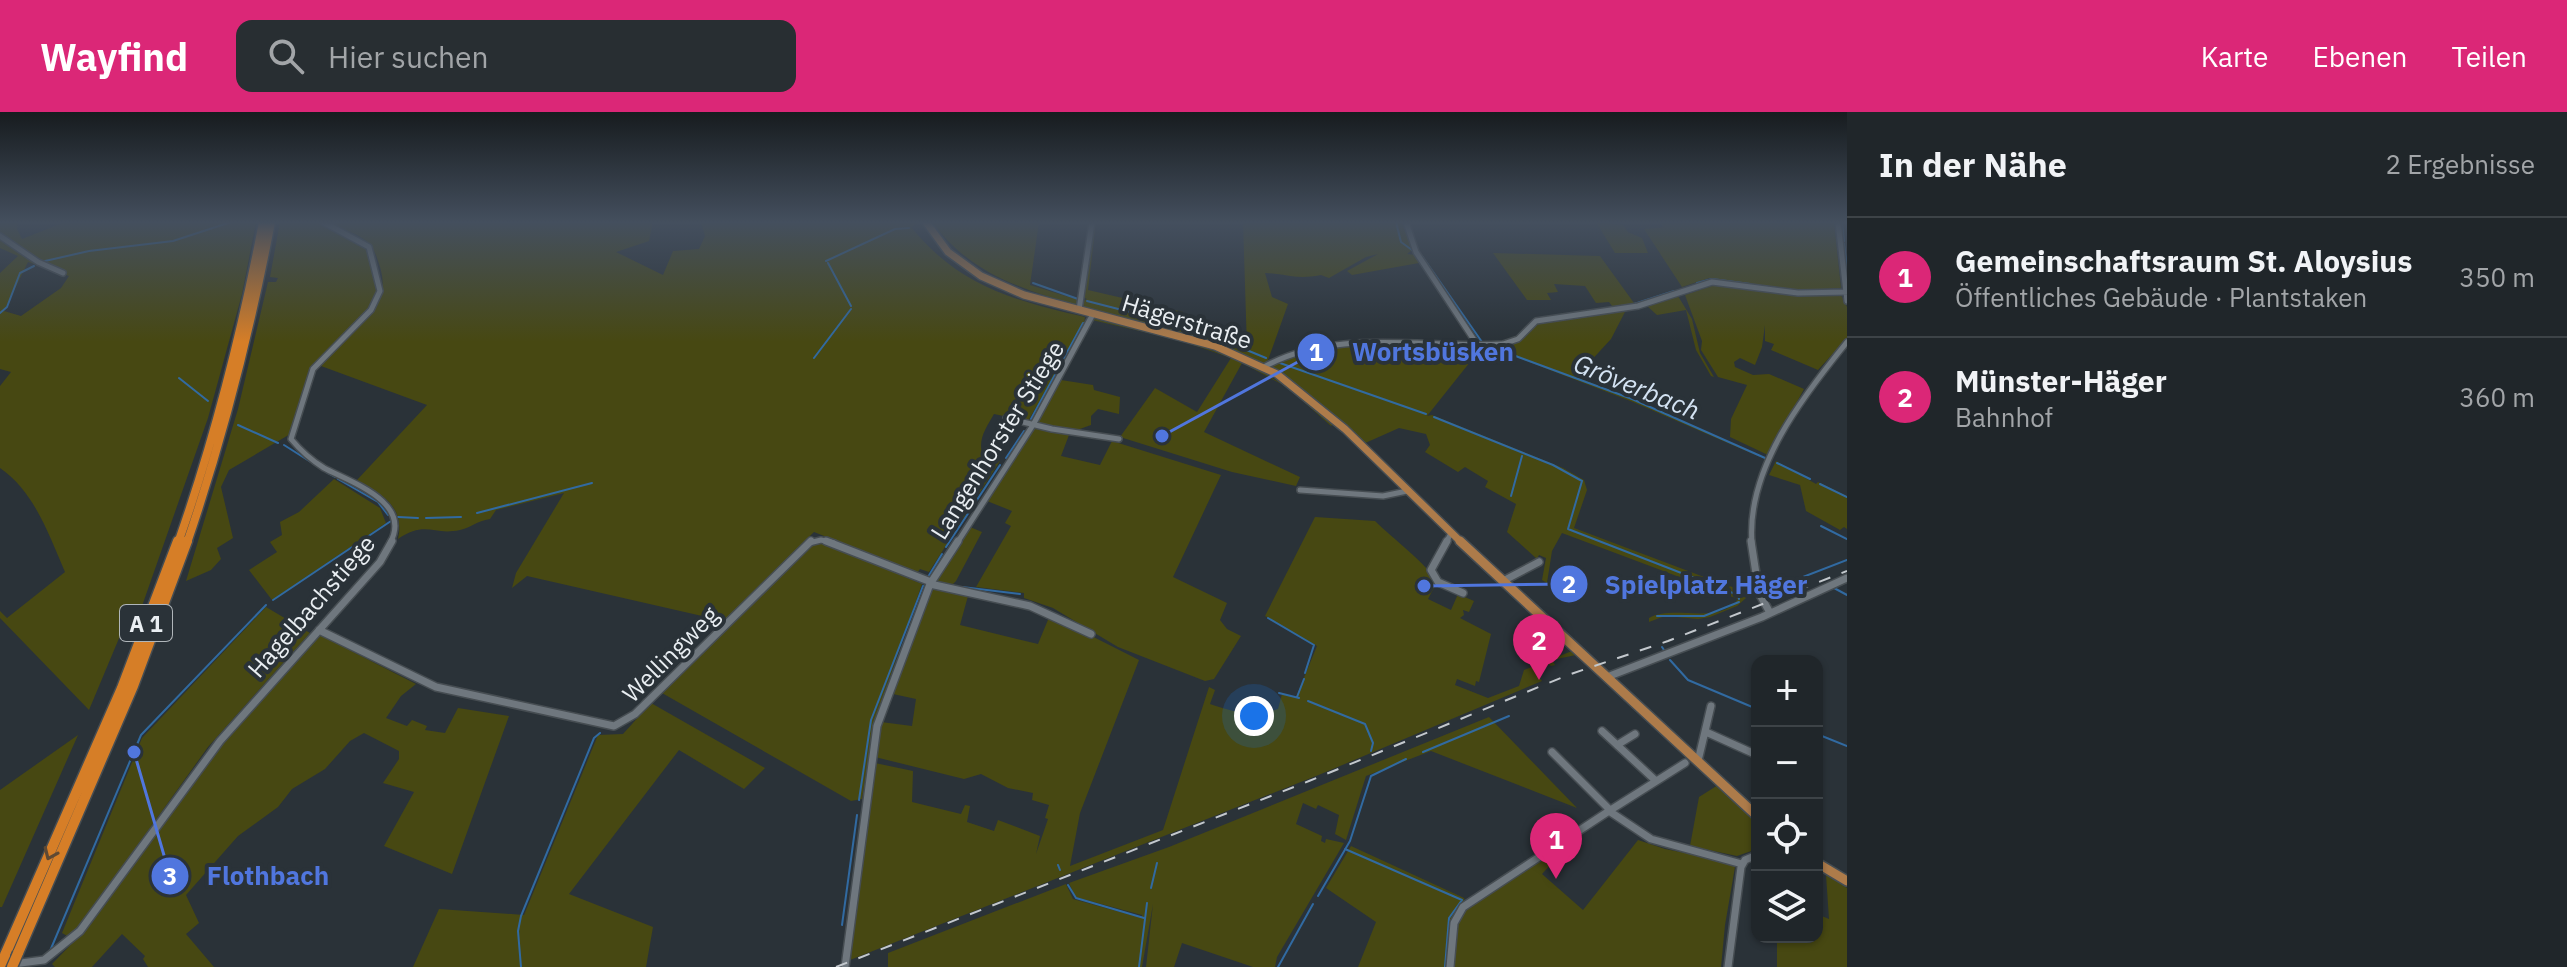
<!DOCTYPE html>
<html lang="de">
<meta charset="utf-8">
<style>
:root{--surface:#20262a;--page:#282e32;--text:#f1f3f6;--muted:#a2a5a8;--line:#3d4347;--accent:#db2777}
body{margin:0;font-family:"IBM Plex Sans",sans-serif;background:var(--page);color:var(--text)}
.controls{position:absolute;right:24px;bottom:24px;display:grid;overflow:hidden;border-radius:16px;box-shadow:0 2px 6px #0004}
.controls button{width:72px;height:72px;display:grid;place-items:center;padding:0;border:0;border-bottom:2px solid var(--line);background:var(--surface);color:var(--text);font:40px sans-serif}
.you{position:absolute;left:1254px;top:604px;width:28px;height:28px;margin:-20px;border:6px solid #fff;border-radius:50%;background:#1a73e8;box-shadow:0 0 0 12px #1a73e833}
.badge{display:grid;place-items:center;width:52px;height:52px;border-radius:50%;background:var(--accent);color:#fff;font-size:26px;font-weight:700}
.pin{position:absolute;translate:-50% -66px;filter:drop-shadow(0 2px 4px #0008)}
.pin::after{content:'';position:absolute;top:42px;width:28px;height:24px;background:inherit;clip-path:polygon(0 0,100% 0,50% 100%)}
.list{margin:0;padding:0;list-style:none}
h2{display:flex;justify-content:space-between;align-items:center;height:104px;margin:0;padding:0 32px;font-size:34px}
h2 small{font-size:26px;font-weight:400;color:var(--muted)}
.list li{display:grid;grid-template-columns:52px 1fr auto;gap:24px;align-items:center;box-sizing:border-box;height:120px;padding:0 32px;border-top:2px solid var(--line)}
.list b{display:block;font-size:30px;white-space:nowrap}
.list p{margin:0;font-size:26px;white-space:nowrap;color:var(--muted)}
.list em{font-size:26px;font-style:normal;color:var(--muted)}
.icon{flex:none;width:44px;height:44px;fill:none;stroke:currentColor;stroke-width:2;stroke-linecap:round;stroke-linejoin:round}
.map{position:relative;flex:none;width:1847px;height:855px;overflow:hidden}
header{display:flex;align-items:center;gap:48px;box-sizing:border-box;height:112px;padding:0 40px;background:var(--accent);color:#fff}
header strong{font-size:38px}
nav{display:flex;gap:44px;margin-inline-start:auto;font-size:28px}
.search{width:560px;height:72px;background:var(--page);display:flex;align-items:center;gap:20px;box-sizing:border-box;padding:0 28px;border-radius:16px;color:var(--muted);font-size:30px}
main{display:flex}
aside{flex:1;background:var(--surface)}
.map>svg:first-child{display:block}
</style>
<header>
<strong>Wayfind</strong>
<div class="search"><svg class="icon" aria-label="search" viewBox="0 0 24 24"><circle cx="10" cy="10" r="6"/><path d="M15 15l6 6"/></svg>Hier suchen</div>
<nav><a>Karte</a><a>Ebenen</a><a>Teilen</a></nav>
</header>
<main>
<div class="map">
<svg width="1847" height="855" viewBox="0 0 1847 855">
<rect width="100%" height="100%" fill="#2a3238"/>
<path fill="#474812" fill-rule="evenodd" d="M0,110H18L17,117L22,127L65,110H256L242,182L208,306L142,494L130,500L89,598L0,506V499L7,506L65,460C49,423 34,379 0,356V274L11,260L0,257V161L18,144L0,136ZM28,150L69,164L61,176L21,204L4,199Z
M280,110H323L363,129L369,135L380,169L377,188L317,251L292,321L229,358L221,375L233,426L217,436L221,447L211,458L186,469L238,297L268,170H276L278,166L270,165Z
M326,110H653L649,129L616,140L663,163L673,139L699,137L705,124L701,110H920L911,115C959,174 1012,188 1085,205L1084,213L1028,309L994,302C986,316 977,328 983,344L1000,349L929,460L920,457L917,461L814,420L724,509L527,464L512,476L516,461L564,381L496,398L490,407C477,409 470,416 460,418C433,424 426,408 398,427C405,395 383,383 357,368L427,293L321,254C343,218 395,204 380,155C377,145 374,135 365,128C354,119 339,117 326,110Z
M932,110H1039L1030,173L1079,188V194C1019,176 971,162 932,110Z
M1093,110H1096L1088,178L1183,200V214L1247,236L1243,110H1404L1413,137L1407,142L1416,143L1474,231L1470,232L1472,229L1419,151L1352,163L1347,159L1378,142L1366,145L1329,166L1321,163C1295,168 1288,162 1265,161L1272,185L1288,192L1268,248L1264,251L1206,228L1082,195L1083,189L1087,187L1083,185Z
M1596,110L1623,113L1628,120L1642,126L1648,141H1615Z
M1660,110H1834L1841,176L1800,178L1709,166L1682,175L1644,117L1664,115Z
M1493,141L1600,144L1634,191L1613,195L1609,190L1596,191L1585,174L1554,172L1558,180L1547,181L1551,188H1527Z
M1718,172L1804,184L1841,183L1847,195V226L1818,258L1771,238L1774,232L1765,229V213L1762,235L1755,253L1740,246L1734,250L1735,255L1753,263L1769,262L1804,277L1768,343L1730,325L1731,307L1747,273L1718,265L1701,238L1702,229L1685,183Z
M1678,184L1692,207L1700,241L1714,265L1711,264L1696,238L1686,198L1657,203L1647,194Z
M1626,198L1611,227L1576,265L1633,287L1767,348L1633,290L1493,236H1510L1537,211Z
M1095,206C1186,229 1263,244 1333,312L1331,314L1287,275L1242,251L1204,320L1300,365L1296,374L1232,360L1120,325L1155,276L1197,300L1231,246L1179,228L1092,208Z
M1342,234L1482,235L1427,304L1432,303L1563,356L1584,368L1587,378L1574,416L1728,474L1754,479L1737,494L1710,505L1698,507L1665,504L1649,510V506C1674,492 1719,514 1738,487L1562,421L1552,439L1547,471L1542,468L1546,446L1539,443L1537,447L1507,420L1516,392L1485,375L1488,369L1465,355L1458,360L1425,340L1430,333L1426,322L1399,316L1363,332L1317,289L1269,254L1302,240Z
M1061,268L1093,273L1094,278L1120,285L1119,302L1098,297L1091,304V313L1077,318L1038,311Z
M1034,316L1069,323L1061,344L1100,353L1112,329L1221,363L1173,465L1227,491L1220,508L1227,517L1241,524L1214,567L1205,569L1118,535L1053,496L1024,486V481L976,475L1011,414L1005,411L1012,399L987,389L1001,367H1004L1002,366Z
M1776,349L1816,372L1818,370L1847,384V417L1844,415L1840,418L1806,399L1800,373L1769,363Z
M334,367L380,396L386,411L272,488L249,458L277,440L270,430L282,423L280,410L299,400Z
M1315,405L1375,409C1392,426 1426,451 1437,470L1428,487L1451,498L1458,482L1474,489L1469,500L1463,498L1464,503L1460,506L1491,522L1479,570L1476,569L1475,574L1457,567L1455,573L1488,586L1519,574L1524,558L1572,539L1576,543L1552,548L1555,553L1551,554L1547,551L1542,553L1545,557L1537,563L1542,569L1321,662L850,848L875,651L913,659L912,690L961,702L965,693L970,694L967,710L994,719L998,708L1040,724L1036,742L1048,707L1045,706L1049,693L1032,688L1033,681L1008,676L981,662L964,667L875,645L881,610L912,614L916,587L893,582L933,477L968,484L960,513L1038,532L1050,503L1139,548L1080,701L1070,754L1163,718L1209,575L1215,578L1210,592C1235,600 1252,606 1278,597L1282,582L1296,585L1317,534L1265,504Z
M970,415L982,420L956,469L952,473L936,470Z
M817,432H825L922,472L874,611L862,687L851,689L662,581L807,436Z
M266,495L310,521L208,635L84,808L69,825L62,821L142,626Z
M320,523L416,572L401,584L386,606L407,614L412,608L427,614L425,618L445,621L458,596L509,604L452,762L384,734L414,680L383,671L399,647V639L364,621L350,629L325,657L292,677L278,695L238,724L186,783L199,811L186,822L214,855H148L143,847L145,844L122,822L92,855H55L52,852L91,812L217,638Z
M651,591L765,656L744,677L679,638L569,782L653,815L646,855H413L439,797L524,803L598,623L623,622Z
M1489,605L1577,696L1431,639L1366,664L1346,728L1335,722L1339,703L1318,693L1316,697L1303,691L1296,712L1322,724L1321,729L1325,731L1326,727L1344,731L1277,845L1275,855H1253L1182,831L1174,855H1146L1153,792L1142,855H888V841L1066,772L1073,787L1142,806V803L1075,785L1069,771L1169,735Z
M78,623L2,795H0V678Z
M1718,673L1757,707V737L1737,744L1690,734L1699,685Z
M1638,728L1665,737L1730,750L1735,755L1725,813L1721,855H1452C1454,841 1453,824 1457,811C1468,780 1529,758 1552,742L1557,746L1542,762L1583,798Z
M1351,734L1464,786L1465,791L1458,800L1448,855H1358L1376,810L1326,776Z
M1826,763L1847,776V855H1777V825H1817V802L1829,807Z"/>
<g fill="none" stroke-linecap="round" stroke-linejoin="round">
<path stroke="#316aa1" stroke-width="2" d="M1396,110L1401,130L1412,138
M1842,110L1844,129
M1844,132L1847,156
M1422,144L1482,230
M45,149L89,139L173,129L231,110
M826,149L895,117L909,116
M828,151L851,194
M1033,171L1078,187
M1697,171L1712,167L1750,172
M1087,189L1134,201
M1634,192L1674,179
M0,201L7,195L20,161L34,154
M1141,203L1215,225L1266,246
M1494,236L1632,287L1765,346
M814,246L851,197
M1280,251L1426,302
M179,266L208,289
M1434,305L1553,353L1582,369L1568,417L1738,483L1739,487
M1031,307L1083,211
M238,313L278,331
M284,333L314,352
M1006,346L1024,319
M1777,351L1810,367
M326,360L335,365
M338,367L378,390L388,403
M1820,372L1847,385
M1511,384L1522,344
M477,401L592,371
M398,405L418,406
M426,406L461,405
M1821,414L1847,427
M946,435L1000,353
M928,465L942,442
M962,475L1020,482
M1834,476L1847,483
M1764,480L1847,448
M273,488L391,409
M1657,504H1704L1739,490
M1268,506L1314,533L1305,561
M1662,535L1664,538
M1670,548L1688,568L1757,597
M1279,581L1299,586
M1297,585L1304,567
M1308,589L1365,612L1373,631L1371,639
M1817,622L1847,634
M1423,640L1509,604
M859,688L871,608L923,474
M1345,737L1462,788L1449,806L1445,855
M1058,753L1060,758
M1068,773L1076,786L1144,806
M1151,776L1157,751
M1318,784L1350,729L1371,664L1406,647
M842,813L857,703
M50,839L141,623L266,493
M521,855L518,819L521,804L594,626L600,621
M1139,855L1147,791
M1278,855L1313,792"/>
<g stroke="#464d52" stroke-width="8">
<path id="minor-far1" d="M323,110L369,135L380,179L371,198L313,257L291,327C301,339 311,348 324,356C350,370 413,390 390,431
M1406,110L1416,140L1478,234
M1838,110L1847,189
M0,124L38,150L63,161
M1079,198L1092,110
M1264,255C1335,215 1425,237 1503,232L1518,227L1536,209L1638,194L1712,170L1798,181L1847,180
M1006,306L1052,317L1119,327
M1300,378L1383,384L1407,379
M809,431L821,428L834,431
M957,431L1033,313L1093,202
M1446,431L1451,421
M1752,431C1746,357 1803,284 1847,230"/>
</g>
<g stroke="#464d52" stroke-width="10">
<path id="minor" d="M826,429L931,470
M1447,429L1431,458L1438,470L1463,481
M1751,429L1759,481L1769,499
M1503,469L1539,450
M930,472L1030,494L1091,522
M319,518L436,575L614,614L635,602L811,429
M1607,565L1762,505L1847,466
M1602,619L1656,669
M1706,620L1757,643
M1617,633L1635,622
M1552,640L1610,698
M1698,649L1711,594
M1609,699L1685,651
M13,852L44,848L80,819L220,629L380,450L392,429
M845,855L877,614L930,472L958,429
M1450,855L1454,811L1463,795L1609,699L1651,727L1742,752
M1728,855L1741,755L1745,748L1757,743"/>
</g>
<g stroke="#464d52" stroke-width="10">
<path id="major-far1" d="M926,110L948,140L981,164L1024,183L1215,234L1277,262L1345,317L1462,431"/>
</g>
<g stroke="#464d52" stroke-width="12">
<path id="major" d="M1460,429L1757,704
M1817,751L1847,769"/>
</g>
<g stroke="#464d52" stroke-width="11">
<path id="highway-far1" d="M178,431C215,326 242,219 263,110
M187,431C223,326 250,219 271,110"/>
</g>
<g stroke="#464d52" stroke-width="13">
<path id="highway" d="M18,841L133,574L187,429
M5,843L122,576L178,429"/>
</g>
<use href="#minor-far1" stroke="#6f777e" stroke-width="5"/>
<use href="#minor" stroke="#6f777e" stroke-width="7"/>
<use href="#major-far1" stroke="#ad7b4a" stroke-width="7"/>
<use href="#major" stroke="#ad7b4a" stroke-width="9"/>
<use href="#highway-far1" stroke="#d67e27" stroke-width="8"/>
<use href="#highway" stroke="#d67e27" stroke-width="10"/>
<path stroke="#c3c8cd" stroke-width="2" stroke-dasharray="12 12" stroke-linecap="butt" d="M836,855L1309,669L1568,563L1668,529L1847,459"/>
<g stroke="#464d52" stroke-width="13" stroke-linecap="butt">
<path id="highway-bridge" d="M0,854L5,843
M12,855L18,841"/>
</g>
<use href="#highway-bridge" stroke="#d67e27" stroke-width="10"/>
</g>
<defs><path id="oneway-chevron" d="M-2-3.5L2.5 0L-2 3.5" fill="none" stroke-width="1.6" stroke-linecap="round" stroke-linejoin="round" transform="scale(2)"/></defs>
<use stroke="#5e4933" href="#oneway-chevron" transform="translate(50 742) rotate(114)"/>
<linearGradient id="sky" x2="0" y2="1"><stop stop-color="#171c1f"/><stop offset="0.48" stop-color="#444f5e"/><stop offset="1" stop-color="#444f5e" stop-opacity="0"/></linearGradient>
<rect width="1847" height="230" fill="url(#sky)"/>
<g text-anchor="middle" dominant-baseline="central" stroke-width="8" stroke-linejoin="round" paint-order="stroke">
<rect fill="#2a3238" stroke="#b0b6ba" stroke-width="2" x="120" y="493" width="52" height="36" rx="6"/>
<g font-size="22" font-weight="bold" fill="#e9eef2">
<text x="146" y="511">A 1</text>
</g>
<g font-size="24" fill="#e9eef2" stroke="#2a3238">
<text transform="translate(1187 209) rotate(17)">Hägerstraße</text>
<text transform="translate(997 328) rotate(-58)">Langenhorster Stiege</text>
<text transform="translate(311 494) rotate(-49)">Hagelbachstiege</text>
<text transform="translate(670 542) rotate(-45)">Wellingweg</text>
</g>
<g font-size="26" font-style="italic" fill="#d4e3f3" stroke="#2a3238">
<text transform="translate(1637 274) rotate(22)">Gröverbach</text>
</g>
</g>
<path fill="none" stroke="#5076de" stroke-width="3" d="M1162 324L1316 240M1424 474L1569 472M134 640L170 764"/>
<g fill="#5076de" stroke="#2a3238" stroke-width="3">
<circle cx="1162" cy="324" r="8"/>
<circle cx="1424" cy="474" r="8"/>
<circle cx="134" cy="640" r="8"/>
<circle cx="1316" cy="240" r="20"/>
<circle cx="1569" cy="472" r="20"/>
<circle cx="170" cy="764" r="20"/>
</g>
<g font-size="24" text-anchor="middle" font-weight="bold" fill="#fff">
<text x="1316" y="249">1</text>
<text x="1569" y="481">2</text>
<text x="170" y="773">3</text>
</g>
<g font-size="26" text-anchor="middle" font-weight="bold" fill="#5076de" stroke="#2a3238" stroke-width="8" stroke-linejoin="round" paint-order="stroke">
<text x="1433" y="249">Wortsbüsken</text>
<text x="1706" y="482">Spielplatz Häger</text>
<text x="268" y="773">Flothbach</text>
</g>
</svg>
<div class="controls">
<button>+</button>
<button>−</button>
<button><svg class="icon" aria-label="locate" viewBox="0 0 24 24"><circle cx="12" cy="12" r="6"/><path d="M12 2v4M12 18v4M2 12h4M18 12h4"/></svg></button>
<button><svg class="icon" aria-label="layers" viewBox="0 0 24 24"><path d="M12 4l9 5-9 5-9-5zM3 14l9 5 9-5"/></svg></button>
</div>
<div class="you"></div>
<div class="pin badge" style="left:1556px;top:767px">1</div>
<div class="pin badge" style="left:1539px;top:568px">2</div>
</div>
<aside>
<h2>In der Nähe<small>2 Ergebnisse</small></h2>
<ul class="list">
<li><span class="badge">1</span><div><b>Gemeinschaftsraum St. Aloysius</b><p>Öffentliches Gebäude · Plantstaken</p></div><em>350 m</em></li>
<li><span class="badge">2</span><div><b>Münster-Häger</b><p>Bahnhof</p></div><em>360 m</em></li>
</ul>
</aside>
</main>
